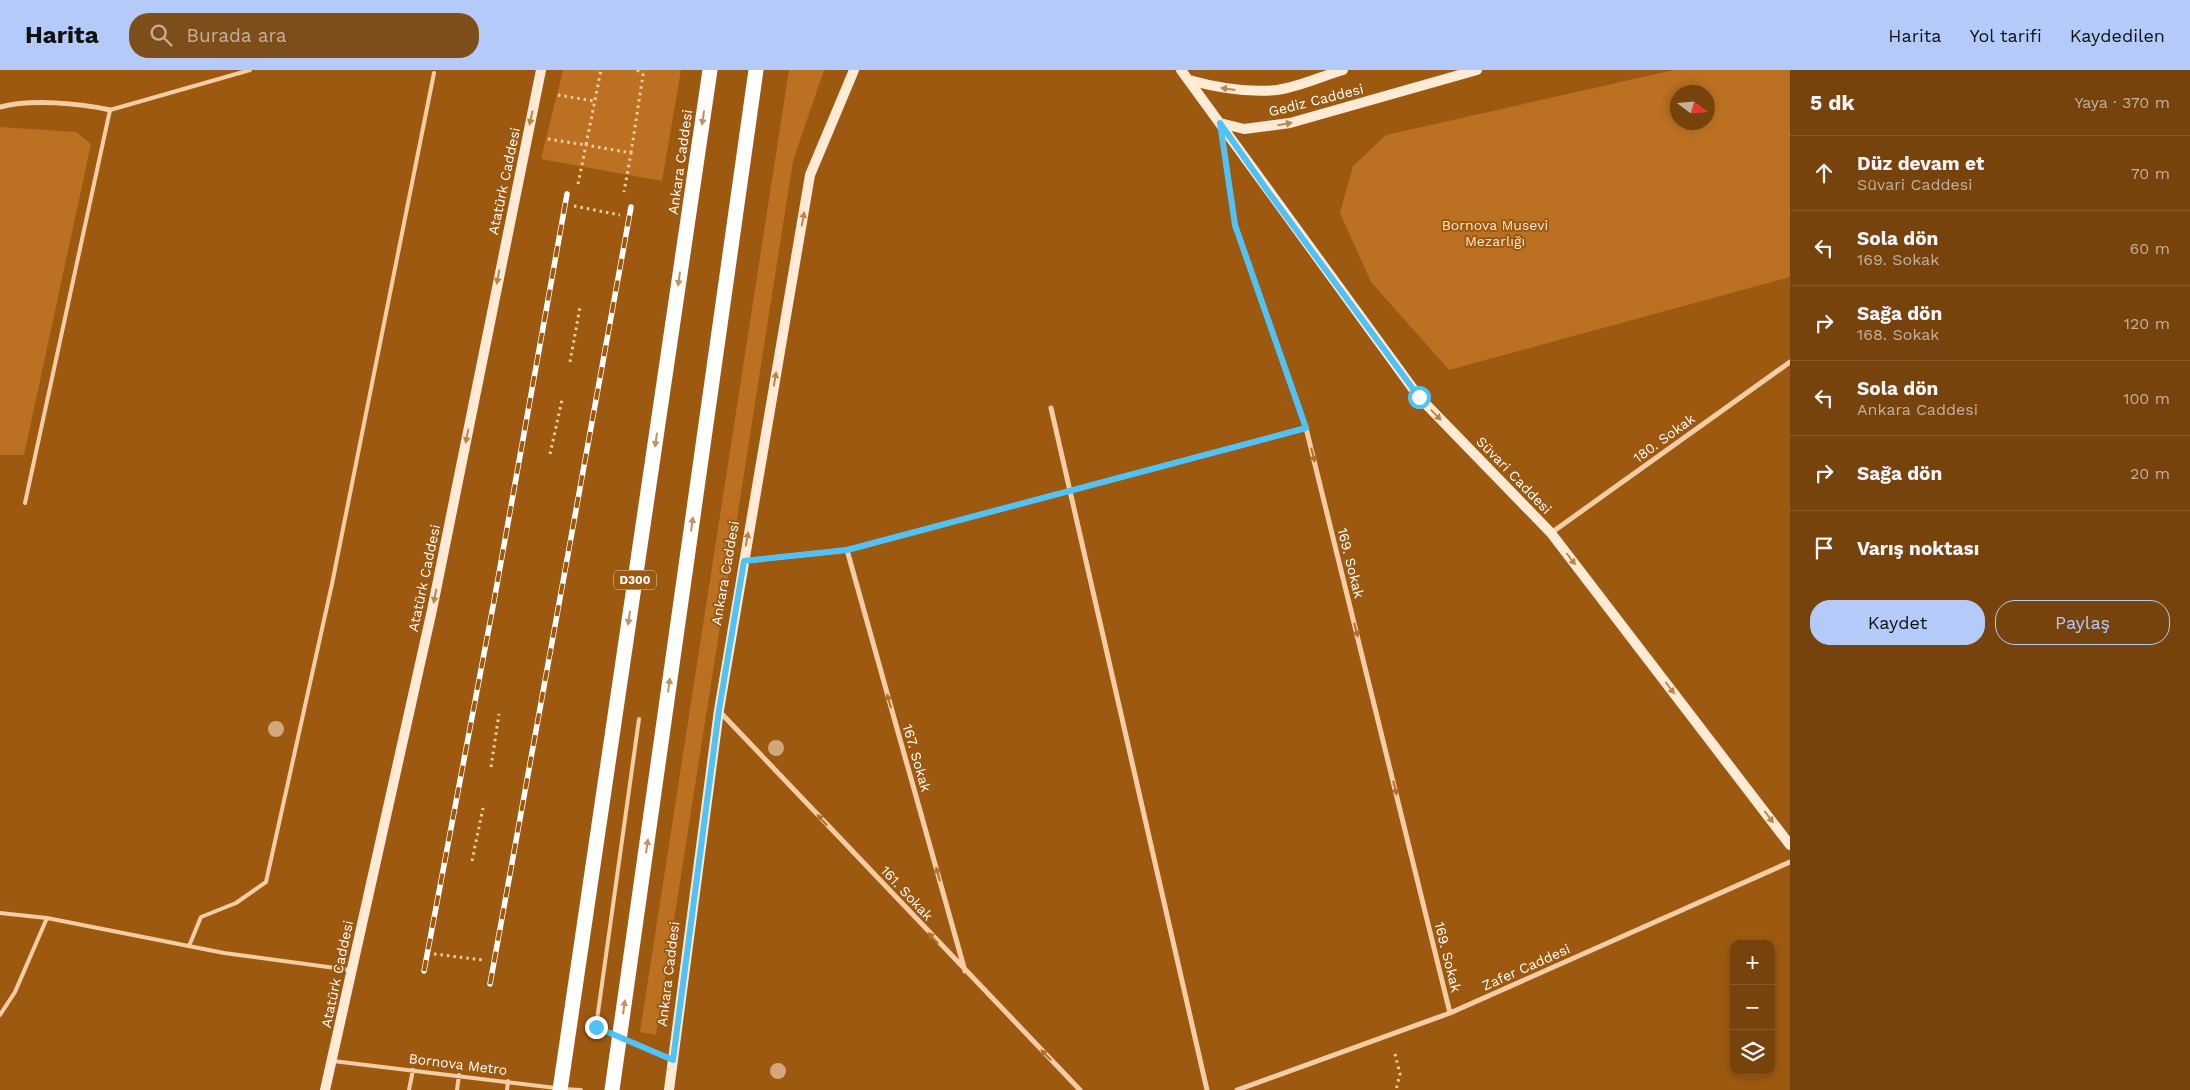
<!DOCTYPE html>
<html lang="tr">
<meta charset="utf-8">
<style>
:root{--surface:#76430c;--page:#7d4e1a;--text:#f1f3f6;--muted:#c2b09d;--line:#875c2d;--accent:#b4cbfa}
body{margin:0;font-family:"Work Sans",sans-serif;background:var(--page);color:var(--text)}
.controls{position:absolute;right:15px;bottom:15px;display:grid;overflow:hidden;border-radius:10px;box-shadow:0 2px 8px #0003}
.controls button{width:45px;height:45px;display:grid;place-items:center;padding:0;border:0;border-bottom:1px solid var(--line);background:var(--surface);color:var(--text);font:25px sans-serif}
.compass{position:absolute;left:1670px;top:15px;width:45px;height:45px;border-radius:50%;background:var(--surface);box-shadow:0 2px 8px #0003;rotate:106deg}
.stop{position:absolute;width:15px;height:15px;margin:-11px;border:4px solid #4fc3f7;border-radius:50%;background:#fff}
.stop.end{background:#4fc3f7;border-color:#fff;box-shadow:0 1px 5px #0008}
.list{margin:0;padding:0;list-style:none}
h2{display:flex;justify-content:space-between;align-items:center;height:65px;margin:0;padding:0 20px;font-size:21px}
h2 small{font-size:16px;font-weight:400;color:var(--muted)}
.list li{display:grid;grid-template-columns:32px 1fr auto;gap:15px;align-items:center;box-sizing:border-box;height:75px;padding:0 20px;border-top:1px solid var(--line)}
.list b{display:block;font-size:19px;white-space:nowrap}
.list p{margin:0;font-size:16px;white-space:nowrap;color:var(--muted)}
.list em{font-size:16px;font-style:normal;color:var(--muted)}
.actions{display:flex;gap:10px;padding:15px 20px}
.actions a{flex:1;padding:11px 0;border:1px solid var(--accent);border-radius:20px;text-align:center;font-size:18px;color:var(--accent)}
.actions .main{background:var(--accent);color:#111}
.icon{flex:none;width:28px;height:28px;fill:none;stroke:currentColor;stroke-width:2;stroke-linecap:round;stroke-linejoin:round}
.map{position:relative;flex:none;width:1790px;height:1020px;overflow:hidden}
header{display:flex;align-items:center;gap:30px;box-sizing:border-box;height:70px;padding:0 25px;background:var(--accent);color:#111}
header strong{font-size:24px}
nav{display:flex;gap:28px;margin-inline-start:auto;font-size:18px}
.search{width:350px;height:45px;background:var(--page);display:flex;align-items:center;gap:12px;box-sizing:border-box;padding:0 18px;border-radius:20px;color:var(--muted);font-size:19px}
main{display:flex}
aside{flex:1;background:var(--surface)}
.map>svg:first-child{display:block}
</style>
<header>
<strong>Harita</strong>
<div class="search"><svg class="icon" aria-label="search" viewBox="0 0 24 24"><circle cx="10" cy="10" r="6"/><path d="M15 15l6 6"/></svg>Burada ara</div>
<nav><a>Harita</a><a>Yol tarifi</a><a>Kaydedilen</a></nav>
</header>
<main>
<div class="map">
<svg width="1790" height="1020" viewBox="0 0 1790 1020">
<rect width="100%" height="100%" fill="#9d5910"/>
<path fill="#bb7022" fill-rule="evenodd" d="M563,0H681L662,111L541,89Z
M789,0H824L793,91L656,965L640,962Z
M1674,0H1790V207L1449,300L1371,212L1340,143L1353,96L1386,65ZM1708,22V52H1678V22Z
M0,57L76,62L91,74L24,385H0Z"/>
<g fill="none" stroke-linecap="round" stroke-linejoin="round">
<path stroke="#f5cda5" stroke-width="3" stroke-dasharray="2.5 4" stroke-linecap="butt" d="M637,0L643,5
M558,25L594,31
M548,69L586,75L601,0
M631,83L643,5L646,0
M578,114L586,75L631,83L624,122
M574,136L620,145
M570,292L580,237
M550,384L562,330
M491,697L499,644
M472,791L483,738
M434,884L483,890
M1395,984L1400,1004L1396,1020"/>
<path stroke="#f5cda5" stroke-width="4" d="M25,433L110,40L250,0
M0,843L47,848L224,883L350,900
M189,876L201,847L236,833L266,812L332,514L434,3
M0,945L15,922L47,848
M615,966L596,957L639,649
M622,968L673,990
M333,991L556,1018
M563,1019L581,1020
M409,1020L413,1000
M457,1020L459,1005
M507,1020L508,1011"/>
<path stroke="#f5cda5" stroke-width="5" d="M0,37C31,29 79,33 110,40
M1221,58L1235,155L1306,358L1450,943
M1051,338L1207,1020
M1551,463L1790,292
M847,480L965,901
M744,491L847,480L1306,358
M720,642L1080,1020
M1237,1020L1450,943L1790,792"/>
<path stroke="#feead5" stroke-width="10" d="M1181,0L1419,327L1551,463L1790,775
M1189,10C1218,18 1246,23 1277,20C1299,17 1322,6 1343,0
M1220,53L1244,59L1290,53L1477,0
M325,1020L432,540L541,0
M669,1020L719,640L810,105L854,0"/>
<g stroke="#fff" stroke-width="5.5">
<path id="rail" d="M424,901L494,531L567,124
M490,914L631,137"/>
</g>
<use href="#rail" stroke="#9d5910" stroke-width="4" stroke-dasharray="11" stroke-linecap="butt"/>
<path stroke="#fff" stroke-width="15" d="M560,1020L710,0
M612,1020L756,0"/>
</g>
<g fill="#d2a77a">
<circle cx="276" cy="659" r="8"/>
<circle cx="776" cy="678" r="8"/>
<circle cx="778" cy="1001" r="8"/>
</g>
<defs><path id="oneway-solid" d="M-6-.8H1V-3.2L6.5 0L1 3.2V.8H-6Z" transform="scale(1.25)"/></defs>
<g fill="#ba844b">
<use href="#oneway-solid" transform="translate(1228 19) rotate(-172)"/>
<use href="#oneway-solid" transform="translate(531 48) rotate(102)"/>
<use href="#oneway-solid" transform="translate(1285 54) rotate(-10)"/>
<use href="#oneway-solid" transform="translate(803 149) rotate(-80)"/>
<use href="#oneway-solid" transform="translate(498 207) rotate(101)"/>
<use href="#oneway-solid" transform="translate(775 309) rotate(-80)"/>
<use href="#oneway-solid" transform="translate(1436 345) rotate(46)"/>
<use href="#oneway-solid" transform="translate(467 366) rotate(101)"/>
<use href="#oneway-solid" transform="translate(747 469) rotate(-80)"/>
<use href="#oneway-solid" transform="translate(1571 489) rotate(53)"/>
<use href="#oneway-solid" transform="translate(435 526) rotate(101)"/>
<use href="#oneway-solid" transform="translate(1670 618) rotate(53)"/>
<use href="#oneway-solid" transform="translate(1769 747) rotate(53)"/>
</g>
<g fill="#bf9364">
<use href="#oneway-solid" transform="translate(703 48) rotate(98)"/>
<use href="#oneway-solid" transform="translate(679 209) rotate(98)"/>
<use href="#oneway-solid" transform="translate(656 370) rotate(98)"/>
<use href="#oneway-solid" transform="translate(692 454) rotate(-82)"/>
<use href="#oneway-solid" transform="translate(629 548) rotate(98)"/>
<use href="#oneway-solid" transform="translate(669 615) rotate(-82)"/>
<use href="#oneway-solid" transform="translate(647 776) rotate(-82)"/>
<use href="#oneway-solid" transform="translate(624 937) rotate(-82)"/>
</g>
<g fill="#af702e">
<use href="#oneway-solid" transform="translate(1313 385) rotate(76)"/>
<use href="#oneway-solid" transform="translate(1356 560) rotate(76)"/>
<use href="#oneway-solid" transform="translate(889 631) rotate(-106)"/>
<use href="#oneway-solid" transform="translate(1395 718) rotate(76)"/>
<use href="#oneway-solid" transform="translate(822 750) rotate(-133)"/>
<use href="#oneway-solid" transform="translate(938 804) rotate(-106)"/>
<use href="#oneway-solid" transform="translate(933 868) rotate(-133)"/>
<use href="#oneway-solid" transform="translate(1046 985) rotate(-134)"/>
</g>
<g fill="none" stroke-linecap="round" stroke-linejoin="round">
<path stroke="#4fc3f7" stroke-width="6" d="M596,957L673,990L719,640L744,491L847,480L1306,358L1235,155L1220,53L1267,120L1419,327"/>
</g>
<g text-anchor="middle" dominant-baseline="central" stroke-width="4" stroke-linejoin="round" paint-order="stroke">
<rect fill="#9d5910" stroke="#e2cdb7" stroke-width="1" x="614" y="500.5" width="42" height="19" rx="4"/>
<g font-size="12" font-weight="bold" fill="#fff">
<text x="635" y="510">D300</text>
</g>
<g font-size="14" fill="#fff" stroke="#9d5910">
<text transform="translate(1316 30) rotate(-14)">Gediz Caddesi</text>
<text transform="translate(680 92) rotate(-82)">Ankara Caddesi</text>
<text transform="translate(504 111) rotate(-78)">Atatürk Caddesi</text>
<text transform="translate(1664 368) rotate(-36)">180. Sokak</text>
<text transform="translate(1514 405) rotate(46)">Süvari Caddesi</text>
<text transform="translate(1351 493) rotate(76)">169. Sokak</text>
<text transform="translate(725 503) rotate(-80)">Ankara Caddesi</text>
<text transform="translate(424 508) rotate(-78)">Atatürk Caddesi</text>
<text transform="translate(917 688) rotate(74)">167. Sokak</text>
<text transform="translate(907 823) rotate(47)">161. Sokak</text>
<text transform="translate(1448 887) rotate(76)">169. Sokak</text>
<text transform="translate(1526 897) rotate(-24)">Zafer Caddesi</text>
<text transform="translate(337 904) rotate(-78)">Atatürk Caddesi</text>
<text transform="translate(668 904) rotate(-83)">Ankara Caddesi</text>
<text transform="translate(458 994) rotate(7)">Bornova Metro</text>
</g>
<g font-size="14" fill="#fee7d0" stroke="#9d5910">
<text x="1495" y="155">Bornova Musevi<tspan x="1495" dy="16">Mezarlığı</tspan></text>
</g>
</g>
</svg>
<div class="controls">
<button>+</button>
<button>−</button>
<button><svg class="icon" aria-label="layers" viewBox="0 0 24 24"><path d="M12 4l9 5-9 5-9-5zM3 14l9 5 9-5"/></svg></button>
</div>
<svg class="compass" viewBox="-18 -18 36 36"><path d="M0-13l5 13h-10z" fill="#e53935"/><path d="M0 13l5-13h-10z" fill="#c2b09d"/></svg>
<div class="stop" style="left:1419px;top:327px"></div>
<div class="stop end" style="left:596px;top:957px"></div>
</div>
<aside>
<h2>5 dk<small>Yaya · 370 m</small></h2>
<ul class="list">
<li><svg class="icon" aria-label="ahead" viewBox="0 0 24 24"><path d="M12 20V5M6 11l6-6 6 6"/></svg><div><b>Düz devam et</b><p>Süvari Caddesi</p></div><em>70 m</em></li>
<li><svg class="icon" aria-label="left" viewBox="0 0 24 24"><path d="M17 20v-9H6M10 6l-5 5 5 5"/></svg><div><b>Sola dön</b><p>169. Sokak</p></div><em>60 m</em></li>
<li><svg class="icon" aria-label="right" viewBox="0 0 24 24"><path d="M7 20v-9h11M14 6l5 5-5 5"/></svg><div><b>Sağa dön</b><p>168. Sokak</p></div><em>120 m</em></li>
<li><svg class="icon" aria-label="left" viewBox="0 0 24 24"><path d="M17 20v-9H6M10 6l-5 5 5 5"/></svg><div><b>Sola dön</b><p>Ankara Caddesi</p></div><em>100 m</em></li>
<li><svg class="icon" aria-label="right" viewBox="0 0 24 24"><path d="M7 20v-9h11M14 6l5 5-5 5"/></svg><div><b>Sağa dön</b></div><em>20 m</em></li>
<li><svg class="icon" aria-label="arrive" viewBox="0 0 24 24"><path d="M6 21V4h12l-3 4 3 4H6"/></svg><div><b>Varış noktası</b></div></li>
</ul>
<div class="actions"><a class="main">Kaydet</a><a>Paylaş</a></div>
</aside>
</main>
